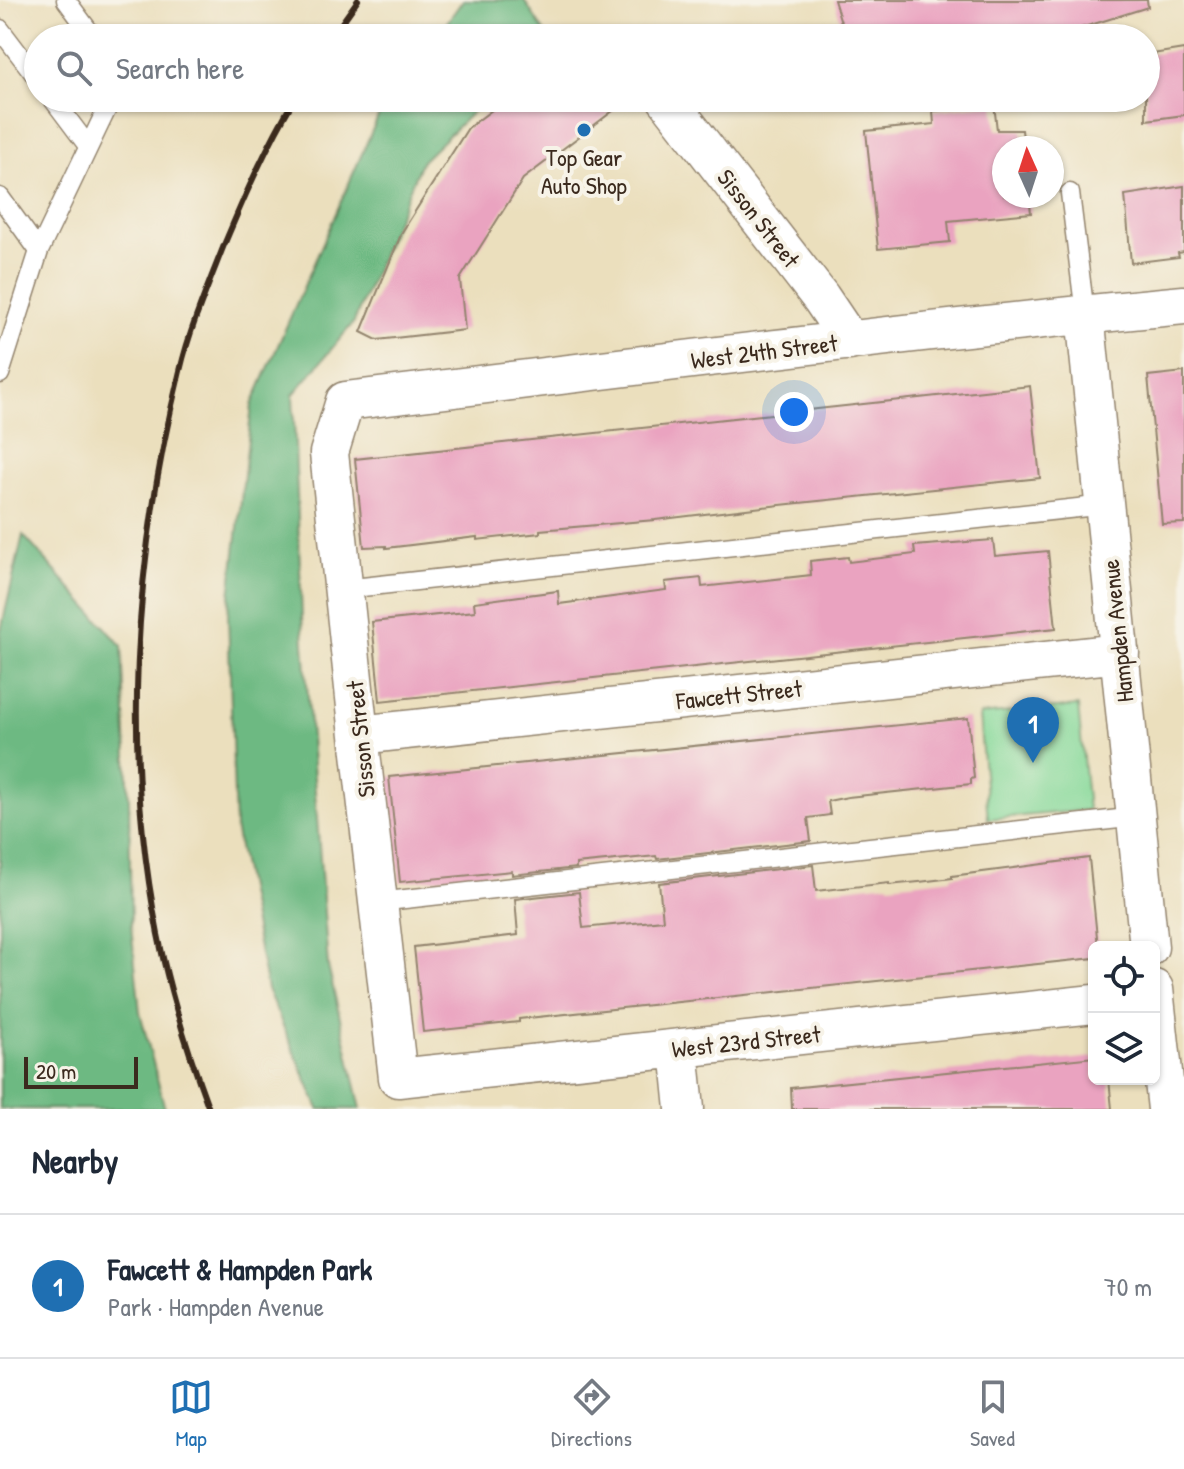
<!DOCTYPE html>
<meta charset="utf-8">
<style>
:root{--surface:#fff;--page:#f6f6f7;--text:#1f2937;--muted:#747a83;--line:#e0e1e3;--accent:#1f6fb2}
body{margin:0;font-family:"Patrick Hand",sans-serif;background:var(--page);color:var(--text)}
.controls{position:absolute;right:24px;bottom:24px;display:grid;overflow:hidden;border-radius:12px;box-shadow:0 2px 6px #0004}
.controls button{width:72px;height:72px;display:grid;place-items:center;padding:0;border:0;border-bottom:2px solid var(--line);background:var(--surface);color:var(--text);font:40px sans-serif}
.compass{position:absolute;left:992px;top:136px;width:72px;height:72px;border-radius:50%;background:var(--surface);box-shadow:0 2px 6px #0004;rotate:357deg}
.scale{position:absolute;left:24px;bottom:20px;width:114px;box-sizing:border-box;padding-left:8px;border:4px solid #3b2a1e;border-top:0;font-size:22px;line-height:28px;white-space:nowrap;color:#3b2a1e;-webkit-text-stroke:6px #f7f3e8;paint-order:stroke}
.you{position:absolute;left:794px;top:412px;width:28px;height:28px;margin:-20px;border:6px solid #fff;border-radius:50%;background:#1a73e8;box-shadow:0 0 0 12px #1a73e833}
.badge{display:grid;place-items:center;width:52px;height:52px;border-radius:50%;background:var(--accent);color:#fff;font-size:26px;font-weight:700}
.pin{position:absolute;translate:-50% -66px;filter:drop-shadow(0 2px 4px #0008)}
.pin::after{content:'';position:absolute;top:42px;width:28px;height:24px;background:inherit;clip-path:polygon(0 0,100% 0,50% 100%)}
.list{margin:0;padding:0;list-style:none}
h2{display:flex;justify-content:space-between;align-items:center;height:104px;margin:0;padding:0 32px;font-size:34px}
h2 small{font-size:26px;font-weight:400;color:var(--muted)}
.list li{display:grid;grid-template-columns:52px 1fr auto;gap:24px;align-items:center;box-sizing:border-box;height:144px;padding:0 32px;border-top:2px solid var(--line)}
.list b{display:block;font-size:30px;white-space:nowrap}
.list p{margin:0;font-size:26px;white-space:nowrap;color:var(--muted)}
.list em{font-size:26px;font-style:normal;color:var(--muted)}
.icon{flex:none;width:44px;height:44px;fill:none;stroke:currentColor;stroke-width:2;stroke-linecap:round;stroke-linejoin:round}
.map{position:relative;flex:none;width:1184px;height:1109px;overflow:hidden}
.search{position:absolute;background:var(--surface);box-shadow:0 2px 6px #0004;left:24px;right:24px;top:24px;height:88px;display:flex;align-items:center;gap:20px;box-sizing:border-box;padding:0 28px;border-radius:44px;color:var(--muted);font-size:30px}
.sheet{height:248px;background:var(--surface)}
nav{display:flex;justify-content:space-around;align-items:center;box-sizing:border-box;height:112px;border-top:2px solid var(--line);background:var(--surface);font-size:22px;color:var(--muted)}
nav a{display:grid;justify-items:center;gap:4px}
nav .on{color:var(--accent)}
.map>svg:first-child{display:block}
</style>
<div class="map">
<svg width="1184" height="1109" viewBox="0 0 1184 1109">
<rect width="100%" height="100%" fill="#f7f3e8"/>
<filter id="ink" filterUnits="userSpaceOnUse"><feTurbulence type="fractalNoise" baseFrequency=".0125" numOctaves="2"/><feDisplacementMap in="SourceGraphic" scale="16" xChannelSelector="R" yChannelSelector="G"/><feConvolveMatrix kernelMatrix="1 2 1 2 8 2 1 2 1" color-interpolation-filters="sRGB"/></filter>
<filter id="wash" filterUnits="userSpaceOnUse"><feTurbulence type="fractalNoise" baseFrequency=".006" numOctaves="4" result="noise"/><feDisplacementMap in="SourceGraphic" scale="32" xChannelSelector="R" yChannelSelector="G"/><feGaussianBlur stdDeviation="1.8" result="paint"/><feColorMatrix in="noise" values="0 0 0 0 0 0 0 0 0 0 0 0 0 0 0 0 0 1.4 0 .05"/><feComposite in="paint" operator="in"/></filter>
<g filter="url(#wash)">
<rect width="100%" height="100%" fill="#ebdfbd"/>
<path fill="#87d99a" stroke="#61825c" stroke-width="2" d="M1078,706L1088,810L988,819L979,715Z"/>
<path fill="#6db982" stroke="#547250" stroke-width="2" d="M463,0H524L548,38H436Z
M392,98H487L421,162L354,322L293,395L302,617L328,966L361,1109H319L267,989L235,827L228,614L252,405L378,117Z
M23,535L122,646L129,802L131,926L140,1012L165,1109H0V634Z"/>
<g id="blocks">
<path fill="#eaa3c0" d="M834,0H1147L1148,7L1049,38H846Z
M1184,49V115L1146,120V55Z
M508,98H630L523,179L460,279L465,330L377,340L361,332L402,232L468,128Z
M994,104L997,130H1022L1024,148H1004V196H1029L1031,213L948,221L950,242L878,249L866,131L934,124L933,111Z
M1184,186V252L1178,253L1179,257L1131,263L1125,195Z
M1184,372V523L1162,524L1148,376Z
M1030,386L1040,478L780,505L655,520L540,530V533L477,540V537L386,548V546L364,547L355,459Z
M993,540L995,556L1048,551L1056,628L380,701L372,622L475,611L474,602L558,591L559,604L666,590L665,582L701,578L702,587L811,575L810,561L848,557L849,562L915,554L914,546Z
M968,718L974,778L971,779V784L848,797L828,801L830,815L808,818L811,841L657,859L656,856L576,864V868L512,875V871L400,882L389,777Z
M1089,858L1098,947H1094V958L519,1019V1022L423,1032L414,947L518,935L515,899L579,892L583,928L663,920L659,883L813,865L816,891L889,883V885L919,882L952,878V876Z
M1094,1057V1079H1109L1112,1109H792L791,1088Z"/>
</g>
</g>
<g filter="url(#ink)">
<use href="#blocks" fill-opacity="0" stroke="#93846e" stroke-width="2"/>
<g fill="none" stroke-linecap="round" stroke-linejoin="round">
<g stroke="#93846e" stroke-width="21">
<path id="service" d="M66,0L94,38
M0,29L38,79
M52,98L88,146
M1070,193L1085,314
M0,197L39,251
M0,374L39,251L112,98
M344,589L1105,505
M378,902L1137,817"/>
</g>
<g stroke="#93846e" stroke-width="41">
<path id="minor" d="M666,98L821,298L850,341
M1085,314L1149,947
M359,735L1120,653
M1154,989L1167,1109
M1094,1004L398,1078L359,735L329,453L345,401C624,368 904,331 1184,305
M679,1049L685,1109"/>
</g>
<use href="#service" stroke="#fff" stroke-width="18"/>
<use href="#minor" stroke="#fff" stroke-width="38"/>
<path stroke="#3b2a1e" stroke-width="6" d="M331,38L358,0
M209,1109C191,1060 175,1010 163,958C120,766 133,561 180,371C190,328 208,286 224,245C245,195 267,145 295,98"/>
</g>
</g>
<circle fill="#1f6fb2" stroke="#f7f3e8" stroke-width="3" cx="584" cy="130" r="8"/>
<g text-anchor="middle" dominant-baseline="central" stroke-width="8" stroke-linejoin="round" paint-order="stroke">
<g font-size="24" fill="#3b2a1e" stroke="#f7f3e8">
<text x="584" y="157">Top Gear<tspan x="584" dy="28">Auto Shop</tspan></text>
</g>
<g font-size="24" fill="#3b2a1e" stroke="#f7f3e8">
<text transform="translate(759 218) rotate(52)">Sisson Street</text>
<text transform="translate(764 351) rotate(-7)">West 24th Street</text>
<text transform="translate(1117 631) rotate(-96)">Hampden Avenue</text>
<text transform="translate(739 694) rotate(-6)">Fawcett Street</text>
<text transform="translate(360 739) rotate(-96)">Sisson Street</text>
<text transform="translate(746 1041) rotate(-6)">West 23rd Street</text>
</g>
</g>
</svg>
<div class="controls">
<button><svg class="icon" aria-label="locate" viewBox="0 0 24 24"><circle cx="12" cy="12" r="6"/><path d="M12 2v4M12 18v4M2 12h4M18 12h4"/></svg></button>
<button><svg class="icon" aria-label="layers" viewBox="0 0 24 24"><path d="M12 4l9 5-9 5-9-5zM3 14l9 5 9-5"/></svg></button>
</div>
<svg class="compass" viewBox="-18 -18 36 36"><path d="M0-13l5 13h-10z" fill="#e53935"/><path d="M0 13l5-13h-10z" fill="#747a83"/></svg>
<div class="scale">20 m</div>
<div class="you"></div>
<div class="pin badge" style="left:1033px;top:763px">1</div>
<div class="search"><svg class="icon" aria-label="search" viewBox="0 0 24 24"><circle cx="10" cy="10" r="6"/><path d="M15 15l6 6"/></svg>Search here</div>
</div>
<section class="sheet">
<h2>Nearby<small></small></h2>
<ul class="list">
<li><span class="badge">1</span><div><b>Fawcett &amp; Hampden Park</b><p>Park · Hampden Avenue</p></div><em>70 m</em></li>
</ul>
</section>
<nav>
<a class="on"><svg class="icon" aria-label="map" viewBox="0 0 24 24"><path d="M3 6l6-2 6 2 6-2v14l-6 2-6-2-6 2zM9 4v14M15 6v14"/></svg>Map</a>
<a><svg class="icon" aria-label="directions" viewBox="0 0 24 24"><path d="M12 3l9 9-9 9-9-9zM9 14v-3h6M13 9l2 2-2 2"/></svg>Directions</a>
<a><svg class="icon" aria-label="saved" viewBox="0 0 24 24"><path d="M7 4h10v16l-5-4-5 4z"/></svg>Saved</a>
</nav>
